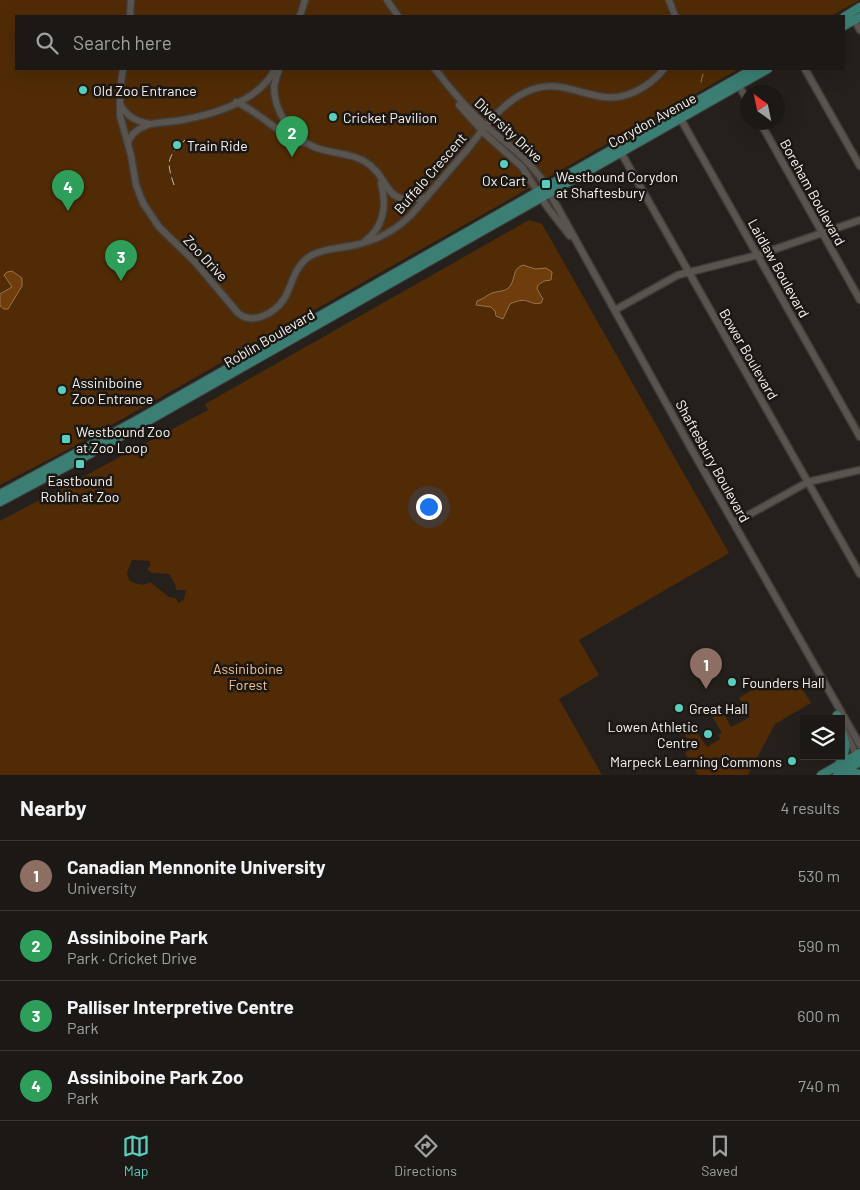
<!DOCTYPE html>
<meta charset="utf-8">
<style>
:root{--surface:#1c1815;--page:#25211e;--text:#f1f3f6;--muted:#a0a0a0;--line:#3a3734;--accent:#59cebe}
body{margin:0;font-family:Barlow,sans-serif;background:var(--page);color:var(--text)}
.controls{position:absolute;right:15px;bottom:15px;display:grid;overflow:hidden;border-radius:0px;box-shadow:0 5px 20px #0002}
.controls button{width:45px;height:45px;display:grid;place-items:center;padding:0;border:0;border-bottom:1px solid var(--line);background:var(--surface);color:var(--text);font:25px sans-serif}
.compass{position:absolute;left:740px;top:85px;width:45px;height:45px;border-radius:50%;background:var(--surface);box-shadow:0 5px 20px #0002;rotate:327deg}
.you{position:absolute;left:428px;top:506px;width:18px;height:18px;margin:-12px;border:4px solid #fff;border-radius:50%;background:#1a73e8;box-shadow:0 0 0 8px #1a73e833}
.badge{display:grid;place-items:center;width:32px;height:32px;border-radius:50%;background:var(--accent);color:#fff;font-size:16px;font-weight:700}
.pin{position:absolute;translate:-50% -41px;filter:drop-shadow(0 1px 2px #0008)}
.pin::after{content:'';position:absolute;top:26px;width:18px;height:15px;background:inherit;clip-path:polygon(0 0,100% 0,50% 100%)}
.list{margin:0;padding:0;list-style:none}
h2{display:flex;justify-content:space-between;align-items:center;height:65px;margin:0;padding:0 20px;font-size:21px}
h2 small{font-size:16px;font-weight:400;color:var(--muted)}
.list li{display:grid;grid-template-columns:32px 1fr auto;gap:15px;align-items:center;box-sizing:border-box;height:70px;padding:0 20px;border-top:1px solid var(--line)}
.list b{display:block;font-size:19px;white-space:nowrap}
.list p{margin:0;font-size:16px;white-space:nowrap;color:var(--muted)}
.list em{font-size:16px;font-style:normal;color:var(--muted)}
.icon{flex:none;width:28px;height:28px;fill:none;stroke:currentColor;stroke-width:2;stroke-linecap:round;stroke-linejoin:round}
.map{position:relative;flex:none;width:860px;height:775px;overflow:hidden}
.search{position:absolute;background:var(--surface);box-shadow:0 5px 20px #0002;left:15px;right:15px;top:15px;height:55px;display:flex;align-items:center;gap:12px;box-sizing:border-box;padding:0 18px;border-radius:0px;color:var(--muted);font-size:19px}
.sheet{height:345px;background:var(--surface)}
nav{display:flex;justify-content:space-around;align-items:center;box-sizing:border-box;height:70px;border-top:1px solid var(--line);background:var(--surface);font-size:14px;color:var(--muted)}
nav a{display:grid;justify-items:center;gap:2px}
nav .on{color:var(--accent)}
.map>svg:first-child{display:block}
</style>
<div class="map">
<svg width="860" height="775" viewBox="0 0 860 775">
<rect width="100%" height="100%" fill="#25201c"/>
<path fill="#502b06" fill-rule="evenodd" d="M0,0H860L831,16H16V69H739L71,448L0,485Z
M529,220L542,224L729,553L579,640L599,675L559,699L602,775H0V521L208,410L205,404ZM132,560L150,561V566L147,569L152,573L169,574L175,584L176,590H186L184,599L179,603L175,598L169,597L150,582C142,587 136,584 129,580L127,573Z
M772,678L779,687L796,678L811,703L775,724L748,775H698L685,753L692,747L683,732L693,727L707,747L720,739L718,735L722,733L712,716L716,713L724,714L731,727L750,717L739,698Z"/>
<path fill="#6e3d0b" stroke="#977450" d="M523,265L535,269L546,268L552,272L551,280L544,281L538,285L537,289L543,299L541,303C528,306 529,295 510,304L503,319L496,316L495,311L491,307L476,305L477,301C483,299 486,296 492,293C498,291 506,292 510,286C516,278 512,269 523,265Z
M12,271L22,278V286L8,309H4L0,306V294L12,287L4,275L7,272Z"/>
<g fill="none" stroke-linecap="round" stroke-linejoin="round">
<path stroke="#977450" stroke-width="1" d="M701,70V69
M701,82L703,74"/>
<g stroke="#413d3a" stroke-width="9">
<path id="minor" d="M387,0L398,16
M669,0L675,16
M130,16L131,0
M300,16L305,0
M852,16L860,30
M123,69L120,89V116L131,155L136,185L143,203L159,227L195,262L238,313C252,325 274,314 284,299C292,286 293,270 306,259C319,249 335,249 350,246C373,242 394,232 411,215C429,194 448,172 466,151C483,130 500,104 526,92C555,78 575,93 604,97C627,100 650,86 664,69
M279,69C277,75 275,81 274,87C274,111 291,136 312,146C328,154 348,152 364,161C393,178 380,208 427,197
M435,69C451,90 467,109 487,127C507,144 528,159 543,181L692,450L860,745
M805,69L860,166
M737,83L748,101
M236,102C260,112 277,134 304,143
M120,104C126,116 138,122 150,124
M459,105L485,134L522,167L548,208L570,236
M679,116L860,437
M760,122L860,300
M128,143C131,133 141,127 151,124C161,122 172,122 182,120C215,114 259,101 275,69
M619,149L860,574
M365,241C384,227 387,205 381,183
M615,310L678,275L758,255L860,220
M734,523L808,482L860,470
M841,724L858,758"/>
</g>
<g stroke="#413d3a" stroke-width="10">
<path id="major" d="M844,17L860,7
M844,26L860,17
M0,494L135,421L753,69
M0,502L90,454L768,69
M837,715L838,719
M839,764C847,751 847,744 841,731
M841,774L855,773L860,774
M821,775L860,753
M837,775L860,762"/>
</g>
<use href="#minor" stroke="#5a544f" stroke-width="6"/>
<use href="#major" stroke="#3b7f74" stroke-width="8"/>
<path stroke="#c0bcb9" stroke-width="1" stroke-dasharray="8 4" stroke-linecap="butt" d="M174,185C166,161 167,157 185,140"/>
</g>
<g fill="#59cebe" stroke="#1b1713" stroke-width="2">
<circle cx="83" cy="90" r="5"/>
<circle cx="333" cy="117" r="5"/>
<circle cx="177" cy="145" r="5"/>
<circle cx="504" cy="164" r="5"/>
<rect x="541" y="179" width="10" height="10" rx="2.5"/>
<circle cx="62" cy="390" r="5"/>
<rect x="61" y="434" width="10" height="10" rx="2.5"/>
<rect x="75" y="459" width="10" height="10" rx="2.5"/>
<circle cx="732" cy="682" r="5"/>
<circle cx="679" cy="708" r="5"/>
<circle cx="708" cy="734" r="5"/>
<circle cx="792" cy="761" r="5"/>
</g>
<g text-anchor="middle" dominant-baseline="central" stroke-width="5" stroke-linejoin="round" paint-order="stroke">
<g font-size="14" fill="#f8f4f1" stroke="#1b1713" text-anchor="start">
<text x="93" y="90">Old Zoo Entrance</text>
<text x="343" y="117">Cricket Pavilion</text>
<text x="187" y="145">Train Ride</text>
<text x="556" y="176">Westbound Corydon<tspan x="556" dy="16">at Shaftesbury</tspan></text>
<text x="504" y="180" text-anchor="middle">Ox Cart</text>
<text x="72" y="382">Assiniboine<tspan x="72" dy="16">Zoo Entrance</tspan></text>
<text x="76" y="431">Westbound Zoo<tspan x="76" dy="16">at Zoo Loop</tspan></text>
<text x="80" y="480" text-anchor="middle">Eastbound<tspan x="80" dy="16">Roblin at Zoo</tspan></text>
<text x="742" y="682">Founders Hall</text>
<text x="689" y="708">Great Hall</text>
<text x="698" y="726" text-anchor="end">Lowen Athletic<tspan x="698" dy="16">Centre</tspan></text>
<text x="782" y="761" text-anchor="end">Marpeck Learning Commons</text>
</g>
<g font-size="14" fill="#f8f4f1" stroke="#1b1713">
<text transform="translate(652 120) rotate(-29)">Corydon Avenue</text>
<text transform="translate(509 130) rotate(43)">Diversity Drive</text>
<text transform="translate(430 173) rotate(-49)">Buffalo Crescent</text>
<text transform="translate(813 192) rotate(61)">Boreham Boulevard</text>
<text transform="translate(206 258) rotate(47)">Zoo Drive</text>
<text transform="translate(779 268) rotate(61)">Laidlaw Boulevard</text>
<text transform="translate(269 338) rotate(-30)">Roblin Boulevard</text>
<text transform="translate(749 354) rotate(60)">Bower Boulevard</text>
<text transform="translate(713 461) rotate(61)">Shaftesbury Boulevard</text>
</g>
<g font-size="14" fill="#f7c094" stroke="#1b1713">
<text x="248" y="668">Assiniboine<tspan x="248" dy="16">Forest</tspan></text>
</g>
</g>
</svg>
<div class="controls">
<button><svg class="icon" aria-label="layers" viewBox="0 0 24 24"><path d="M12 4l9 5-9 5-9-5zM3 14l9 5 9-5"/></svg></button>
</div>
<svg class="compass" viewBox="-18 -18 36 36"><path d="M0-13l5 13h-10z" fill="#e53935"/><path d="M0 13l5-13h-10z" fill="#a0a0a0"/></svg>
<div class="you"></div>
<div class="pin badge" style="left:706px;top:689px;background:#8d6e63">1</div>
<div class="pin badge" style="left:292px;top:157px;background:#2e9e5b">2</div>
<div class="pin badge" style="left:121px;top:281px;background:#2e9e5b">3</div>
<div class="pin badge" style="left:68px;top:211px;background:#2e9e5b">4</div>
<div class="search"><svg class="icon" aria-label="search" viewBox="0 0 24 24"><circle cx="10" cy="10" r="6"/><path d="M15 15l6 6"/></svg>Search here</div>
</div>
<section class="sheet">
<h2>Nearby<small>4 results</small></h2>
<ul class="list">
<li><span class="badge" style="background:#8d6e63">1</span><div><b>Canadian Mennonite University</b><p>University</p></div><em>530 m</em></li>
<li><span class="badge" style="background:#2e9e5b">2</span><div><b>Assiniboine Park</b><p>Park · Cricket Drive</p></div><em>590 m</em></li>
<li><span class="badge" style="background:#2e9e5b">3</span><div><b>Palliser Interpretive Centre</b><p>Park</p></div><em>600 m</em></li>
<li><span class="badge" style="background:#2e9e5b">4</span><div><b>Assiniboine Park Zoo</b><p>Park</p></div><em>740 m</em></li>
</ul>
</section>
<nav>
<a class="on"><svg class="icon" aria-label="map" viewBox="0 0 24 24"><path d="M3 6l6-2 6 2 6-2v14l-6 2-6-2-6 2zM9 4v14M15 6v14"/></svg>Map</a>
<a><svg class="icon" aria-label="directions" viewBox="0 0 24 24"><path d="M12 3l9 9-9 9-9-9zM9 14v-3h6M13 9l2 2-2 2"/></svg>Directions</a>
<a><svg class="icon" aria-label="saved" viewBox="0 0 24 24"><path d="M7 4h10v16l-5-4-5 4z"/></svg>Saved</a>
</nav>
